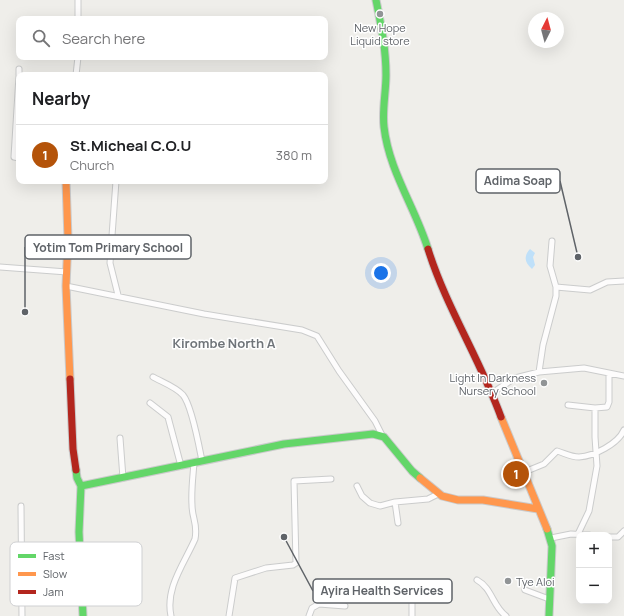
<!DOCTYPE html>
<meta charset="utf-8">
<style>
:root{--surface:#fff;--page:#f6f6f6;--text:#202124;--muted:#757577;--line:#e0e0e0;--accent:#b45309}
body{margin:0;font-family:Manrope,sans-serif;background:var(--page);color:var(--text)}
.controls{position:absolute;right:12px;bottom:12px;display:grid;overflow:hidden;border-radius:8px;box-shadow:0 4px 16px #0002}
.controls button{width:36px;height:36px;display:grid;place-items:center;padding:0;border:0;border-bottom:1px solid var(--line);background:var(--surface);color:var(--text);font:20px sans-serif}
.compass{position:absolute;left:528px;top:12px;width:36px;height:36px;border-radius:50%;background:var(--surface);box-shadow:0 4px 16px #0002;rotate:6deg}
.you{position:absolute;left:381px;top:273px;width:14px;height:14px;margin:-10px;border:3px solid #fff;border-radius:50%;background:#1a73e8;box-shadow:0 0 0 6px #1a73e833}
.badge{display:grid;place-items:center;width:26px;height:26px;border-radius:50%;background:var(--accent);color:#fff;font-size:13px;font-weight:700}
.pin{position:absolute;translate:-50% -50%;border:2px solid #fff;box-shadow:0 1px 4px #0006}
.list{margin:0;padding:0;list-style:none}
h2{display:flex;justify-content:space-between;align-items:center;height:52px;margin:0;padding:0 16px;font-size:17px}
h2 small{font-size:13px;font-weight:400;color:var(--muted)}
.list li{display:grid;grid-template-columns:26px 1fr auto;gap:12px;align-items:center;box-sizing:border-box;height:60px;padding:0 16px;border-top:1px solid var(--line)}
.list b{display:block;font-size:15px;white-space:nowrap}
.list p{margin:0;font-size:13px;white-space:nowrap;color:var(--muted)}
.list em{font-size:13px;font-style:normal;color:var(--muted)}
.icon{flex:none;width:22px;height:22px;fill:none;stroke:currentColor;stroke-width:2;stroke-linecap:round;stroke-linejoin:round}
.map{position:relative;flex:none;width:624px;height:616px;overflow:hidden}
.search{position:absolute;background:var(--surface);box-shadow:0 4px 16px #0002;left:16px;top:16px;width:312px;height:44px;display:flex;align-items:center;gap:10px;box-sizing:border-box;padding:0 14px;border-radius:8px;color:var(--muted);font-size:15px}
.panel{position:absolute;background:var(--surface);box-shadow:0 4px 16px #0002;left:16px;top:72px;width:312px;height:112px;border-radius:8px}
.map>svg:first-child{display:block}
</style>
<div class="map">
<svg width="624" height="616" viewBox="0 0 624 616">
<rect width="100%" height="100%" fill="#efeeea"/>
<path fill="#bfe0f9" d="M530,249L535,253L533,257L535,265L532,269C525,263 523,257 530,249Z"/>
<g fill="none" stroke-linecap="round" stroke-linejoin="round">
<g stroke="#cbcccc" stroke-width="7">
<path id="street" d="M78,0V19
M19,75V69
M76,75L78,57
M19,76L14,157L19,158
M116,181L110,263L118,295
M0,267L67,272
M66,286L204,314L302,330L317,336L339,371L375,421L382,435
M556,287L590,290L607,282L624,281
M539,372L543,345L556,296V287L550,266L552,241
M153,377C162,382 176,387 183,395C192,406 199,446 202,461
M492,393L515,378L539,372L584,368L624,376
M150,403L168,417L181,466
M568,405L595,408L607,407L609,402V374
M120,438L123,478
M522,473L544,464L557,451C564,453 571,457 579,457C594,456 618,444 624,430
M357,486L362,496L370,503L380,506L395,502L428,499L438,494
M395,502L398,523
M21,506L22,616
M578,534L589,511L597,466L595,437V408
M609,537H618L624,531
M551,538L571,534L589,535
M477,580C492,588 493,607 506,616
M525,590L549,599
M412,595V616
M171,616C165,588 184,564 195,539C198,523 192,519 192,505C191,491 193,476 194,463
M229,616L235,578L266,568L293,565L296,563L294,481L331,479
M309,616L312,608L319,604L345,606"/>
</g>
<g stroke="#cacacb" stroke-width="9">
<path id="fast" d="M376,0C381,25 386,49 386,75C386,92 382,110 384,127C389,171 415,207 428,249
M76,470L77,478L81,486L79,532L83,616
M81,486L284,444L373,434L384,437L412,471L420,478
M547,529L552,546L549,616"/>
</g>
<g stroke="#cacacb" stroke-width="9">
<path id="slow" d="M66,181L68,239L66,286L70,379
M501,417L547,529
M420,478L442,496L458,500H483L538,509"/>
</g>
<g stroke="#cacacb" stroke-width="9">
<path id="jam" d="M428,249C446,307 480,359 501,417
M70,379L73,449L76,470"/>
</g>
<use href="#street" stroke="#fdfcfc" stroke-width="5"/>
<use href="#fast" stroke="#63d668" stroke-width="7"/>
<use href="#slow" stroke="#ff974d" stroke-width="7"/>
<use href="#jam" stroke="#b3261e" stroke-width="7"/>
</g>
<g fill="#919496" stroke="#fff" stroke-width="1.5">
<circle cx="380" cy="14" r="4"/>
<circle cx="544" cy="383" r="4"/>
<circle cx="508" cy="581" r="4"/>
</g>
<g text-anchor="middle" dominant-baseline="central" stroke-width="3" stroke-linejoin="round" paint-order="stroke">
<g font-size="11" fill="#5f6368" stroke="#fff">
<text x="380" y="27">New Hope<tspan x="380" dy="13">Liquid store</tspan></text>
<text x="536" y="377" text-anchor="end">Light In Darkness<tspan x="536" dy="13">Nursery School</tspan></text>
<text x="516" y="581" text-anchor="start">Tye Aloi</text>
</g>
<g font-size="13" font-weight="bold" fill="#70757a" stroke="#fff">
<text x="224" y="343">Kirombe North A</text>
</g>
</g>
<rect x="10" y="542" width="132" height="64" rx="6" fill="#fff" stroke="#cfd0d2" stroke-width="1"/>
<rect x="18" y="554" width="18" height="4" fill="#63d668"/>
<rect x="18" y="572" width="18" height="4" fill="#ff974d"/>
<rect x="18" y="590" width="18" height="4" fill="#b3261e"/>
<g font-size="11" fill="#5f6368">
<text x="43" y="560">Fast</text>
<text x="43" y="578">Slow</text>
<text x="43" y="596">Jam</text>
</g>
<path fill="none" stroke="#5f6368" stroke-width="1.5" d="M578 257L560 181M25 312L25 247M284 537L313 591"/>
<g fill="#5f6368" stroke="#fff" stroke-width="1.5">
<circle cx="578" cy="257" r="4"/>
<circle cx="25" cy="312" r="4"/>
<circle cx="284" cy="537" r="4"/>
</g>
<g fill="#fff" stroke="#5f6368" stroke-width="1.5">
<rect x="476" y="169" width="84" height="24" rx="4"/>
<rect x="25" y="235" width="166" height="24" rx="4"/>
<rect x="313" y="579" width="139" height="24" rx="4"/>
</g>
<g font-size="12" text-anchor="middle" font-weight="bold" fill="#5f6368">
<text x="518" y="185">Adima Soap</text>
<text x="108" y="252">Yotim Tom Primary School</text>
<text x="382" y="595">Ayira Health Services</text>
</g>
</svg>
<div class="controls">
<button>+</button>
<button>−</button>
</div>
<svg class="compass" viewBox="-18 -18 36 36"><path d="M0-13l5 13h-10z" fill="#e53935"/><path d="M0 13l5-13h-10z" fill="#757577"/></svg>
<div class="you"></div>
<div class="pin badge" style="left:516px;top:474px">1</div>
<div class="search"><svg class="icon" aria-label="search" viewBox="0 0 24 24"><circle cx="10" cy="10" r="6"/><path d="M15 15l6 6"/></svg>Search here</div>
<section class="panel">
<h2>Nearby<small></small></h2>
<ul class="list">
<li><span class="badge">1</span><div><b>St.Micheal C.O.U</b><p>Church</p></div><em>380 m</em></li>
</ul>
</section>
</div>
